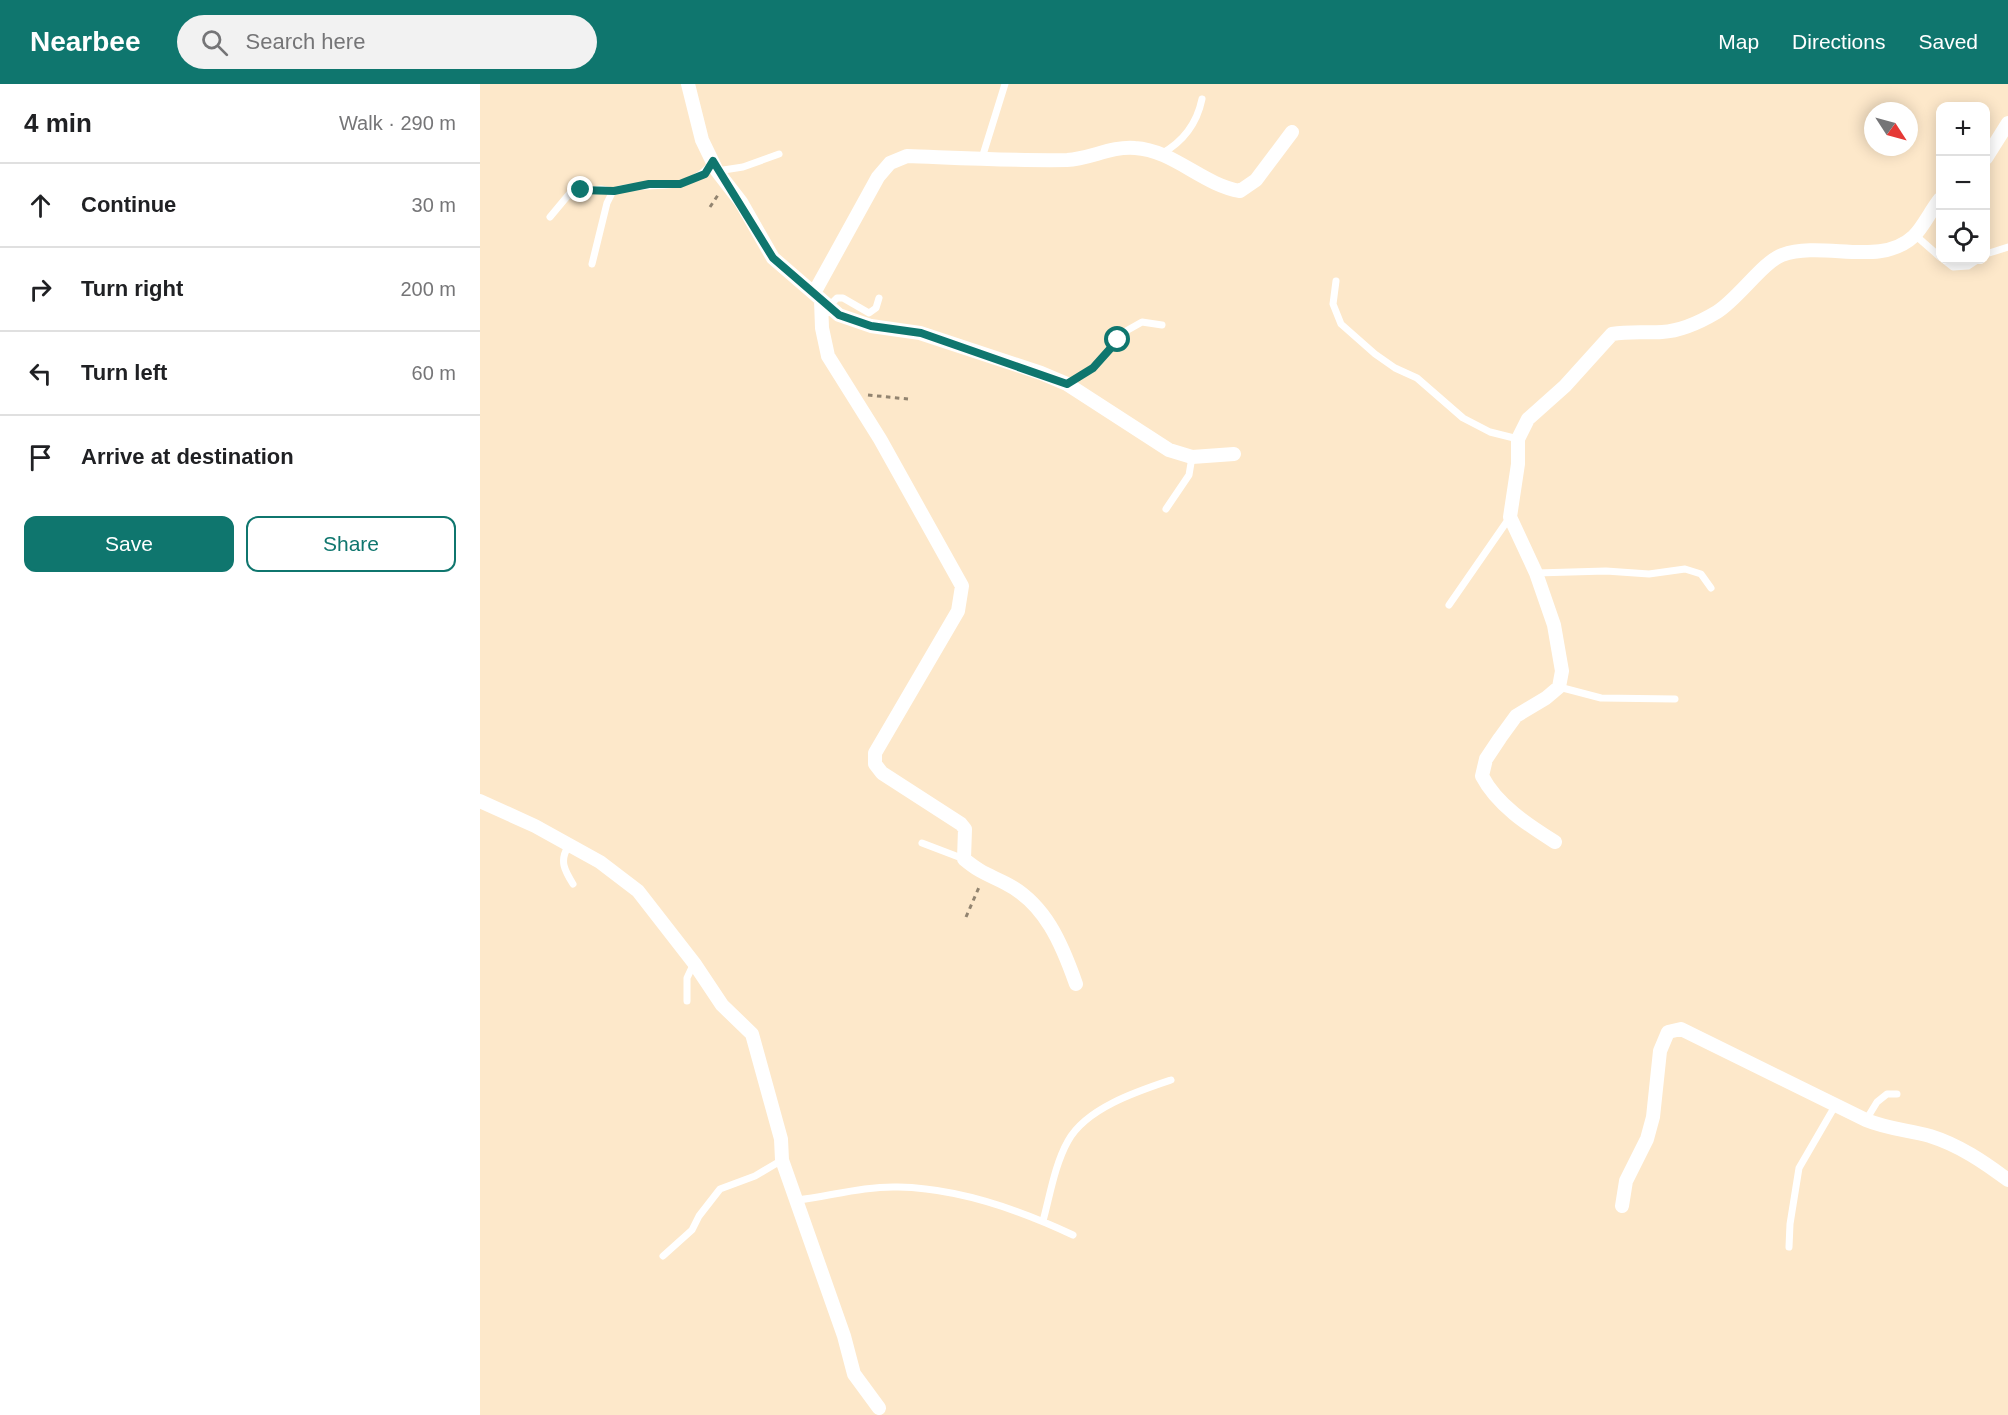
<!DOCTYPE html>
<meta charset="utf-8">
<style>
:root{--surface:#fff;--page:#f2f2f2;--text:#202124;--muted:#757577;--line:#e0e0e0;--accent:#0f766e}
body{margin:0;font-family:Arial,sans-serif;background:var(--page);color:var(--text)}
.controls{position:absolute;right:18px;top:18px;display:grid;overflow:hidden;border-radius:12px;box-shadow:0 3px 15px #0003}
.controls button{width:54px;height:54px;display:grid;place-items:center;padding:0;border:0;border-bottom:2px solid var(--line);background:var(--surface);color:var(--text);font:30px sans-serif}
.compass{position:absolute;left:1384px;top:18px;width:54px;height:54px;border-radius:50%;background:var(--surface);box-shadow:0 3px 15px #0003;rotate:126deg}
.stop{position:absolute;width:18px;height:18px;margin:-14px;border:4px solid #0f766e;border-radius:50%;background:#fff}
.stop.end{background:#0f766e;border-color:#fff;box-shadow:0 2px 6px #0008}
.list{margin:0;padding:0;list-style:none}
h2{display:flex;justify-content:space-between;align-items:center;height:78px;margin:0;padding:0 24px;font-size:26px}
h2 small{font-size:20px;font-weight:400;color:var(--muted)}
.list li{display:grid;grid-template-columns:39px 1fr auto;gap:18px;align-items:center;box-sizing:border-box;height:84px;padding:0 24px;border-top:2px solid var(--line)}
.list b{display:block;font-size:22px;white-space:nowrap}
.list em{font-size:20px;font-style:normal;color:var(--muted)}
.actions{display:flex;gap:12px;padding:18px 24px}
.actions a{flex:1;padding:14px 0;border:2px solid var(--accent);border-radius:12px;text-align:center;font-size:21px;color:var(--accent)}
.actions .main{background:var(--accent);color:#fff}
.icon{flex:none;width:33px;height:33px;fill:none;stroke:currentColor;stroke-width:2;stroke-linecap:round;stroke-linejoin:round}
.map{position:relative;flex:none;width:1528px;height:1331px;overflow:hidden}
header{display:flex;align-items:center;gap:36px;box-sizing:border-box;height:84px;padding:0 30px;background:var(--accent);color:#fff}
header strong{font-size:28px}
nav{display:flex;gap:33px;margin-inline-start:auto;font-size:21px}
.search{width:420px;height:54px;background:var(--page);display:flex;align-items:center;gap:15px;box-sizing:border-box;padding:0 21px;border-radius:33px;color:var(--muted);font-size:22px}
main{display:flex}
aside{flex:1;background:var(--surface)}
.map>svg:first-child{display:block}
</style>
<header>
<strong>Nearbee</strong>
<div class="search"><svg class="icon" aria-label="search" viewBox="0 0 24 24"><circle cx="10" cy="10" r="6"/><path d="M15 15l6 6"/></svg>Search here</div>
<nav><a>Map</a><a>Directions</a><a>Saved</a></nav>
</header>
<main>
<aside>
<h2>4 min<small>Walk · 290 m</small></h2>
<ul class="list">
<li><svg class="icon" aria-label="ahead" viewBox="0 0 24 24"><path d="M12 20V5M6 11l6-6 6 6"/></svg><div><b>Continue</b></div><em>30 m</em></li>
<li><svg class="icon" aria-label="right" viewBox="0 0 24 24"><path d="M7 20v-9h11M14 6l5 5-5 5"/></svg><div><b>Turn right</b></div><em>200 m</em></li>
<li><svg class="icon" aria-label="left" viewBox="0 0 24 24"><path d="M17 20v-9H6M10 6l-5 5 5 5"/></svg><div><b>Turn left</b></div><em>60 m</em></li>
<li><svg class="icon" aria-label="arrive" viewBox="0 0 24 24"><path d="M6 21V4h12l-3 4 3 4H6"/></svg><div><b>Arrive at destination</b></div></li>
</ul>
<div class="actions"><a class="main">Save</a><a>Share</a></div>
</aside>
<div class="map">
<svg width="1528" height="1331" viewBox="0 0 1528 1331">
<rect width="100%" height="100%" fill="#fde8ca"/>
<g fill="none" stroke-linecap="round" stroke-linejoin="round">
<path stroke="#928470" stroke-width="3" stroke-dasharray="4.5 4.5" stroke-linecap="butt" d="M230,123L238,111
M388,311L428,315
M486,833L500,801"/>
<path stroke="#fff" stroke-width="7" d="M681,70C703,58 717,39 722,15
M502,74L525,0
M237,87L263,83L299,70
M70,133L90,109L121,105L133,107
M1435,151L1460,173
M1506,170L1528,163
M1464,176L1473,183L1488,182L1497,176
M112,180L127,119L133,107C170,95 209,113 233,77
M856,197L853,220L861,240L895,270L915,284L937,294L983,334L1010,348L1038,355
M348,223L357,214H363L389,229L396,224L399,214
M587,300L613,284L646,247L662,238L682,241
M686,425L709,391L712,373
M1056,489L1126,487L1169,490L1205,485L1221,490L1231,504
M969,521L1030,433
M1079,603L1121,614L1195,615
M442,759L484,775
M88,763C79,777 85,787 93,800
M207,917V894L214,879
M1386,1036L1397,1018L1407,1010H1417
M318,1116C350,1112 385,1102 418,1103C477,1104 540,1126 593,1151
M563,1137C570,1111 575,1080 588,1057C606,1024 658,1007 691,996
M1309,1163L1310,1140L1319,1084L1355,1022
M183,1172L212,1146L219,1132L240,1105L275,1092L302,1076"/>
<path stroke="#fff" stroke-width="14" d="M208,0L222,56L237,87L261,118L293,174L359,231L391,242L440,249L561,289L587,300L689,366L712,373L754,370
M1506,74L1528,39
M334,209L398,93L410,79L427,72C480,74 534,77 587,76C610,75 631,62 655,64C693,66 723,101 760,107L776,96L812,48
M341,216L342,244L348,272L400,355L482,502L478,527L395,669V680L402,689L481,740L485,745L484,775C501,789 507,790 525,799C565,819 582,860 596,900
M0,717L55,742L120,778L158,807L214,879L242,921L272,950L301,1055L302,1076L364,1252L374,1290L399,1324
M1075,758C1048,741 1017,721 1002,692L1006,675L1020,654L1036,632L1066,614L1079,603L1082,587L1074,541L1056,489L1030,433L1038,380V355L1048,335L1085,302L1132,250C1149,247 1165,249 1182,248C1200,247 1222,237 1237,228C1258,215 1283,178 1302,171C1344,156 1400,184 1434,152C1444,142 1451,126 1460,115
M1142,1122L1146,1097L1167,1055L1173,1033L1180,967L1188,948L1201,945L1386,1036C1408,1045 1428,1046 1450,1052C1479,1061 1504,1078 1528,1096"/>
</g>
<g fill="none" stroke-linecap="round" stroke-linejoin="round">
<path stroke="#0f766e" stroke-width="8" d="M101,106L134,107L169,100H200L225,90L233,77L293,174L359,231L391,242L441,249L587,300L613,284L638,256"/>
</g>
</svg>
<div class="controls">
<button>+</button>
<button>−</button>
<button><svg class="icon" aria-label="locate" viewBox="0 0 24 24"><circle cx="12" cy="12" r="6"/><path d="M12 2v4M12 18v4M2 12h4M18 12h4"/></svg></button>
</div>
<svg class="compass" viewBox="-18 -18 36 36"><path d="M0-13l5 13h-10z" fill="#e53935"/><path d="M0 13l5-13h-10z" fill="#757577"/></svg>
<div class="stop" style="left:638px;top:256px"></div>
<div class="stop end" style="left:101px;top:106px"></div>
</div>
</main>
